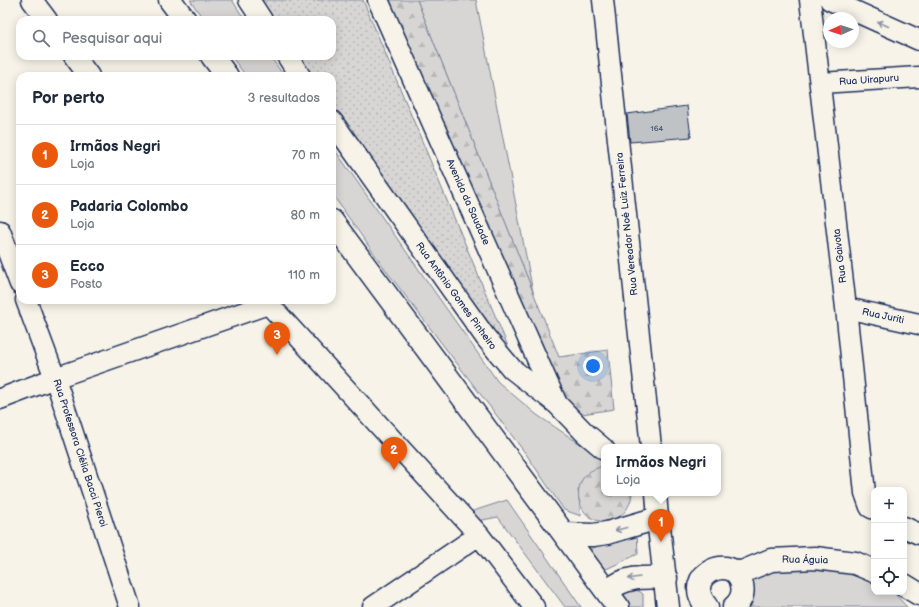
<!DOCTYPE html>
<html lang="pt">
<meta charset="utf-8">
<style>
:root{--surface:#fff;--page:#f6f6f7;--text:#1f2937;--muted:#747a83;--line:#e0e1e3;--accent:#ea580c}
body{margin:0;font-family:"Balsamiq Sans",sans-serif;background:var(--page);color:var(--text)}
.controls{position:absolute;right:12px;bottom:12px;display:grid;overflow:hidden;border-radius:8px;box-shadow:0 2px 10px #0003}
.controls button{width:36px;height:36px;display:grid;place-items:center;padding:0;border:0;border-bottom:1px solid var(--line);background:var(--surface);color:var(--text);font:20px sans-serif}
.compass{position:absolute;left:823px;top:12px;width:36px;height:36px;border-radius:50%;background:var(--surface);box-shadow:0 2px 10px #0003;rotate:267deg}
.you{position:absolute;left:593px;top:366px;width:14px;height:14px;margin:-10px;border:3px solid #fff;border-radius:50%;background:#1a73e8;box-shadow:0 0 0 6px #1a73e833}
.badge{display:grid;place-items:center;width:26px;height:26px;border-radius:50%;background:var(--accent);color:#fff;font-size:13px;font-weight:700}
.pin{position:absolute;translate:-50% -33px;filter:drop-shadow(0 1px 2px #0008)}
.pin::after{content:'';position:absolute;top:21px;width:14px;height:12px;background:inherit;clip-path:polygon(0 0,100% 0,50% 100%)}
.popup{position:absolute;left:601px;top:444px;width:120px;height:52px;box-sizing:border-box;display:grid;place-content:center;border-radius:8px;background:var(--surface);filter:drop-shadow(0 1px 3px #0005);font-size:13px;white-space:nowrap;color:var(--muted)}
.popup b{font-size:15px;color:var(--text)}
.popup::after{content:'';position:absolute;left:50%;top:100%;margin-left:-8px;border:8px solid transparent;border-top-color:var(--surface)}
.list{margin:0;padding:0;list-style:none}
h2{display:flex;justify-content:space-between;align-items:center;height:52px;margin:0;padding:0 16px;font-size:17px}
h2 small{font-size:13px;font-weight:400;color:var(--muted)}
.list li{display:grid;grid-template-columns:26px 1fr auto;gap:12px;align-items:center;box-sizing:border-box;height:60px;padding:0 16px;border-top:1px solid var(--line)}
.list b{display:block;font-size:15px;white-space:nowrap}
.list p{margin:0;font-size:13px;white-space:nowrap;color:var(--muted)}
.list em{font-size:13px;font-style:normal;color:var(--muted)}
.icon{flex:none;width:22px;height:22px;fill:none;stroke:currentColor;stroke-width:2;stroke-linecap:round;stroke-linejoin:round}
.map{position:relative;flex:none;width:919px;height:607px;overflow:hidden}
.search{position:absolute;background:var(--surface);box-shadow:0 2px 10px #0003;left:16px;top:16px;width:320px;height:44px;display:flex;align-items:center;gap:10px;box-sizing:border-box;padding:0 14px;border-radius:12px;color:var(--muted);font-size:15px}
.panel{position:absolute;background:var(--surface);box-shadow:0 2px 10px #0003;left:16px;top:72px;width:320px;height:232px;border-radius:12px}
.map>svg:first-child{display:block}
</style>
<div class="map">
<svg width="919" height="607" viewBox="0 0 919 607">
<defs>
<pattern id="forest-firs" width="22" height="20" patternUnits="userSpaceOnUse"><rect width="22" height="20" fill="#d7d6d4"/><path d="M5 1l3.5 6h-7zM16 11l3.5 6h-7z" fill="#b8b8b8"/></pattern>
<pattern id="park-dots" width="8" height="8" patternUnits="userSpaceOnUse"><rect width="8" height="8" fill="#d7d6d4"/><path d="M2 2h.1M6 6h.1" fill="none" stroke="#b8b8b8" stroke-width="1.8" stroke-linecap="round"/></pattern>
</defs>
<rect width="100%" height="100%" fill="#f7f3e8"/>
<filter id="ink" filterUnits="userSpaceOnUse"><feTurbulence type="fractalNoise" baseFrequency=".025" numOctaves="2"/><feDisplacementMap in="SourceGraphic" scale="8" xChannelSelector="R" yChannelSelector="G"/><feConvolveMatrix kernelMatrix="1 2 1 2 8 2 1 2 1" color-interpolation-filters="sRGB"/></filter>
<g filter="url(#ink)">
<path fill="#d7d6d4" stroke="#798299" d="M190,0H232L245,20H204Z
M417,0H476L533,292Z
M231,56H270L284,76H246Z
M332,146L498,382L537,415L604,460V467L578,490L581,516L564,510L526,454L385,269L332,194Z
M507,500L581,607H565L498,517L467,523L461,515Z
M637,531L638,554L600,572L583,552Z
M767,568H833L874,583V592H893L907,607H732L742,584Z
M633,587L643,594V607H624L617,589Z"/>
<path fill="url(#forest-firs)" stroke="#798299" d="M388,0H417L559,357L608,350L614,409L563,417Z
M600,467H604V493H632C631,512 613,528 593,519C576,510 573,484 589,472C592,470 597,468 600,467Z"/>
<path fill="url(#park-dots)" stroke="#798299" d="M254,0H363L520,375L332,110V76H308L293,56H332V20H268Z"/>
<path fill="#c0c3c5" stroke="#1b2f5e" d="M687,106L691,137L630,142L627,114Z"/>
<g fill="none" stroke-linecap="round" stroke-linejoin="round">
<g stroke="#1b2f5e" stroke-width="23">
<path id="minor" d="M32,0L47,20
M249,0L262,20
M378,0L557,404
M603,0L651,447
M810,0L846,308L865,493L870,507L874,509
M830,0L919,40
M74,56L89,76
M287,56L300,76
M820,83L919,77
M332,121L486,338L512,369L557,404L585,433L604,449
M0,231L20,284
M26,300L55,378L130,607
M265,300L479,535L534,607
M846,308L919,324
M0,399L55,378L268,304
M656,493L658,518
M904,527L919,534
M373,607L479,535"/>
</g>
<g stroke="#1b2f5e" stroke-width="25">
<path id="tertiary" d="M658,518L668,607
M737,574L771,560L815,558L855,563L874,571
M904,585L919,594
M707,607C678,573 737,551 742,585C744,594 741,601 734,607"/>
</g>
<g stroke="#1b2f5e" stroke-width="25">
<path id="trunk" d="M170,0L185,20
M212,56L227,76
M332,221L618,607
M564,534L593,535L607,533L658,518
M607,592C623,576 644,577 666,578"/>
</g>
<use href="#minor" stroke="#f7f3e8" stroke-width="20"/>
<use href="#tertiary" stroke="#f7f3e8" stroke-width="22"/>
<use href="#trunk" stroke="#f7f3e8" stroke-width="22"/>
</g>
<defs><path id="oneway-shaft" d="M-6 0H5M1.5-3L5.5 0L1.5 3" fill="none" stroke-width="1.6" stroke-linecap="round" stroke-linejoin="round"/></defs>
<g stroke="#8991a3">
<use href="#oneway-shaft" transform="translate(883 24) rotate(-156)"/>
<use href="#oneway-shaft" transform="translate(621 529) rotate(165)"/>
<use href="#oneway-shaft" transform="translate(634 578) rotate(171)"/>
</g>
</g>
<g text-anchor="middle" dominant-baseline="central" stroke-width="4" stroke-linejoin="round" paint-order="stroke">
<g font-size="8" fill="#445478">
<text x="657" y="128">164</text>
</g>
<g font-size="10" fill="#1b2f5e" stroke="#f7f3e8">
<text transform="translate(869 80) rotate(-4)">Rua Uirapuru</text>
<text transform="translate(468 202) rotate(66)">Avenida da Saudade</text>
<text transform="translate(627 224) rotate(-96)">Rua Vereador Noé Luiz Ferreira</text>
<text transform="translate(840 256) rotate(-97)">Rua Gaivota</text>
<text transform="translate(456 296) rotate(54)">Rua Antônio Gomes Pinheiro</text>
<text transform="translate(883 316) rotate(12)">Rua Juriti</text>
<text transform="translate(80 453) rotate(72)">Rua Professora Clélia Bacci Pieroi</text>
<text transform="translate(805 560) rotate(1)">Rua Águia</text>
</g>
</g>
</svg>
<div class="controls">
<button>+</button>
<button>−</button>
<button><svg class="icon" aria-label="locate" viewBox="0 0 24 24"><circle cx="12" cy="12" r="6"/><path d="M12 2v4M12 18v4M2 12h4M18 12h4"/></svg></button>
</div>
<svg class="compass" viewBox="-18 -18 36 36"><path d="M0-13l5 13h-10z" fill="#e53935"/><path d="M0 13l5-13h-10z" fill="#747a83"/></svg>
<div class="you"></div>
<div class="pin badge" style="left:661px;top:542px">1</div>
<div class="popup"><b>Irmãos Negri</b>Loja</div>
<div class="pin badge" style="left:394px;top:470px">2</div>
<div class="pin badge" style="left:277px;top:355px">3</div>
<div class="search"><svg class="icon" aria-label="search" viewBox="0 0 24 24"><circle cx="10" cy="10" r="6"/><path d="M15 15l6 6"/></svg>Pesquisar aqui</div>
<section class="panel">
<h2>Por perto<small>3 resultados</small></h2>
<ul class="list">
<li><span class="badge">1</span><div><b>Irmãos Negri</b><p>Loja</p></div><em>70 m</em></li>
<li><span class="badge">2</span><div><b>Padaria Colombo</b><p>Loja</p></div><em>80 m</em></li>
<li><span class="badge">3</span><div><b>Ecco</b><p>Posto</p></div><em>110 m</em></li>
</ul>
</section>
</div>
